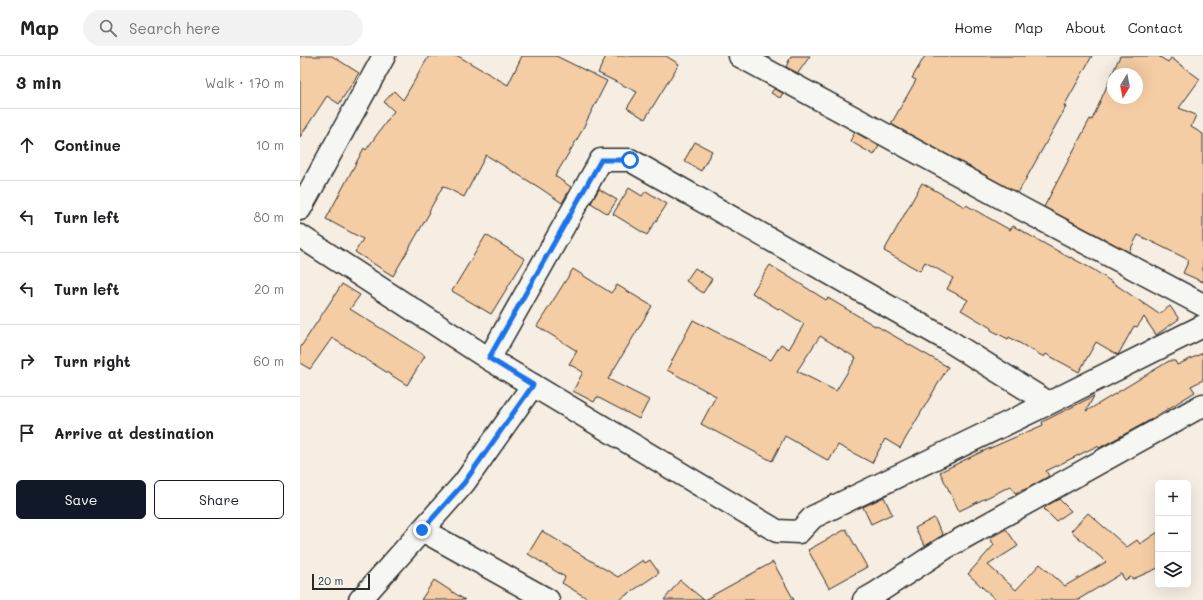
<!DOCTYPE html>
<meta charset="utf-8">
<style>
:root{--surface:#fff;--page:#f2f2f2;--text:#202124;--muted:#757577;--line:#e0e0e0;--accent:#111827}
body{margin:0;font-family:Mali,sans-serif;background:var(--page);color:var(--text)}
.controls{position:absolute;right:12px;bottom:12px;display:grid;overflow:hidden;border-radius:6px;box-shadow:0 4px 16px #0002}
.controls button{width:36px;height:36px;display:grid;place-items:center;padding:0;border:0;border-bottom:1px solid var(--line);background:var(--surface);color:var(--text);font:20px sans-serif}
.compass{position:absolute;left:807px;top:12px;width:36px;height:36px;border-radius:50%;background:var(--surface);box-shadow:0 4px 16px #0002;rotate:190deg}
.scale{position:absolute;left:12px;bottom:10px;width:58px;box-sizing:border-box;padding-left:4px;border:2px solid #2b2b2b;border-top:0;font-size:11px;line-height:14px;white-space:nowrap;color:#2b2b2b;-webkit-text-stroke:3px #f6f6f2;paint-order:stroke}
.stop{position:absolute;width:12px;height:12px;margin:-9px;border:3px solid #1a73e8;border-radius:50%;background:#fff}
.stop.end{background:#1a73e8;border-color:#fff;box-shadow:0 1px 4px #0008}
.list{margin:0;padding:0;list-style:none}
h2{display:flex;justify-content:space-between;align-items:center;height:52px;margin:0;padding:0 16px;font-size:17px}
h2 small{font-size:13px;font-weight:400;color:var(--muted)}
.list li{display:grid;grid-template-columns:26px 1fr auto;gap:12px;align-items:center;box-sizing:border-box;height:72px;padding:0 16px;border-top:1px solid var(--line)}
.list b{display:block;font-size:15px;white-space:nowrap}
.list em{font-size:13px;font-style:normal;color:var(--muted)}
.actions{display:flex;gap:8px;padding:12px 16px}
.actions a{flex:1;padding:9px 0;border:1px solid var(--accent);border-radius:6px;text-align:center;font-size:14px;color:var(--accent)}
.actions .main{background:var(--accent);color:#fff}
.icon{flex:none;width:22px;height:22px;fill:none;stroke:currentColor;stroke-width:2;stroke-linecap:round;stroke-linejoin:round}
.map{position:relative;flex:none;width:903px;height:544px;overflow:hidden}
header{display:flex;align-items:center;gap:24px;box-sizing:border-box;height:56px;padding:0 20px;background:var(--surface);border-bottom:1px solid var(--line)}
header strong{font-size:19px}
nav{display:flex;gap:22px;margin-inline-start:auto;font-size:14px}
.search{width:280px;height:36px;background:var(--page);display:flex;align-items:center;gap:10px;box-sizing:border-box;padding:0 14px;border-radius:22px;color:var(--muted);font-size:15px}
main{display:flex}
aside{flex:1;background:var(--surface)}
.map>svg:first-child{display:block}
</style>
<header>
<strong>Map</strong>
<div class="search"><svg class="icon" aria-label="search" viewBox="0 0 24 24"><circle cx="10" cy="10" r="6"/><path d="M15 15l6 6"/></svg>Search here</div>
<nav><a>Home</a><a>Map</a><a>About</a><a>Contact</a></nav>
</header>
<main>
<aside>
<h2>3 min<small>Walk · 170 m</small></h2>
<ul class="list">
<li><svg class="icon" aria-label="ahead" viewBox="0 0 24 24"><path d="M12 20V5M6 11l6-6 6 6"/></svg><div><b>Continue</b></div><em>10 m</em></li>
<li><svg class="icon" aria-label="left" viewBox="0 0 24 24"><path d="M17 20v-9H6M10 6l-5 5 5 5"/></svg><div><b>Turn left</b></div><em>80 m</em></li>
<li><svg class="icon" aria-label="left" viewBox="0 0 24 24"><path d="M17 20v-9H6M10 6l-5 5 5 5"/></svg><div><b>Turn left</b></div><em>20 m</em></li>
<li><svg class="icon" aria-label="right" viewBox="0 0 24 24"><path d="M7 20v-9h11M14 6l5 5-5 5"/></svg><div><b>Turn right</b></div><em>60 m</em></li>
<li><svg class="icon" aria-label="arrive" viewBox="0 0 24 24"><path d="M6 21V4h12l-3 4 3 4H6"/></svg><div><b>Arrive at destination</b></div></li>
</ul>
<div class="actions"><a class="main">Save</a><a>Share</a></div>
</aside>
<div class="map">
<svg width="903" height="544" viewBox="0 0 903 544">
<rect width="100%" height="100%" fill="#f6eee2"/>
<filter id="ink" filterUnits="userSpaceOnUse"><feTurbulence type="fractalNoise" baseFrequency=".025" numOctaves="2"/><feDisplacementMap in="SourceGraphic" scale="8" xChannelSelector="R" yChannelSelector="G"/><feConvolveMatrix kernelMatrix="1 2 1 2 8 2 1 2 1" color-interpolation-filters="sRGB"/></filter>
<g filter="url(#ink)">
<path fill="#f5cda4" stroke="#2b2b2b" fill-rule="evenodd" d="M0,0H32L59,17L39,48L27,40L0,81Z
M129,0H158L208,29L222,0H256L307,25L279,80L255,120L271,131L262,147L240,132L186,99L164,141L143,130L129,155L130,156L93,220L55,196L63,183L26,163L64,92L66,94L94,55L84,46L94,35L103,44Z
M306,0H366L379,8L345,63L327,52L337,36L298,17Z
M491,0H510L498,17L486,11Z
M625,0H792L764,50L766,51L718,137L591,68L616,24L612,22Z
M820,0H858L868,6L871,2L900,23L879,52L896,59L891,71L903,78V226L883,217L889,204L838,179L829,196L744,151L790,63L792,64ZM813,18H837V42H813Z
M474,33L483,37L480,42L471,37Z
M555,76L579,90L574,99L550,85Z
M395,86L412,95L401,115L384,105Z
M622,127L665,151L666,149L710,174L713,170L770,202V201L794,214L859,258L870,250L879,263L856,279L844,261L837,271L834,270L818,299L796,286L779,316L746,298L744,301L709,281L708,283L691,274V272L661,254L668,244L647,233L653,222L625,206L620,215L584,195Z
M329,132L342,140L346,135L367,148L347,179L313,158Z
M299,133L317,144L308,158L291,147Z
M186,179L225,203L191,258L152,235Z
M470,209L526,244L528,242L575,270V269L648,311L600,392L585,383L572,407L538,389L529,405L485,380L472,405L401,368L416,340L367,314L393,264L471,304L481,288L489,293L504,268L479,252L478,253L452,237ZM520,280L556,302L536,335L497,315Z
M395,212L412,223L403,237L386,225Z
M273,213L311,237L317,229L352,250L308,323L349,344L339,363L297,341L294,346L273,335L283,316L269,308L277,295L237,270Z
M42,228L60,239L50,253L125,300L107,329L32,282L10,313L0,307V292Z
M903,297V324L891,330L895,336L845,367L799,392L797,390L746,415L749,420L728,432L715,437L711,430L659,455L640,416L679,397L743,369L742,366L794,340L786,355L790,353L869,305H875L877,309Z
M584,441L592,458L571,468L563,451Z
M759,443L771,455L756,465L744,453L748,449Z
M788,457L827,491L837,484L840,488L858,476V512L833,523L830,521L825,524L821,518L779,543L780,544H696L668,518L694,489L690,482L706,473L718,490L688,509L716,534L740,508L765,530L806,506L771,475Z
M634,462L643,479L625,490L615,472Z
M546,473L567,511L529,532L508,494Z
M242,475L318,521L343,504L345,507L350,504L359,517L319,544H290L262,527L265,521L228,498Z
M473,506L494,544H404Z
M134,524L165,544H121Z
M380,524L404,544H364Z"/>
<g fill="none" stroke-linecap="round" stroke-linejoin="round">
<g stroke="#2b2b2b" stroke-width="25">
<path id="minor" d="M440,0L726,155L903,249
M0,153L84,0
M0,180L189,303L477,475L499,476L513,461L749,347L903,270
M189,303L301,104H330L646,283L749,347
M122,474L248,544
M60,544L164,427L233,329
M564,544L578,536L645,492L903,349"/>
</g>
<use href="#minor" stroke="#f6f6f2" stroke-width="22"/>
</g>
</g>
<g fill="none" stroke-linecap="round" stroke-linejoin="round" filter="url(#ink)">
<path stroke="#1a73e8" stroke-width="5" d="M122,474L164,427L233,329L189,302L301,104H330"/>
</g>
</svg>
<div class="controls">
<button>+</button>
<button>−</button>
<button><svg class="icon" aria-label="layers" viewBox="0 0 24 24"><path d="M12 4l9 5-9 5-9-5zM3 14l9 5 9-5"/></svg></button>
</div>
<svg class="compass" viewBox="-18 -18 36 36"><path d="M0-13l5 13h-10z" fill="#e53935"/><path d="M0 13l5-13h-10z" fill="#757577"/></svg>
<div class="scale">20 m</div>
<div class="stop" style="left:330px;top:104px"></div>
<div class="stop end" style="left:122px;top:474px"></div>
</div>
</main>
